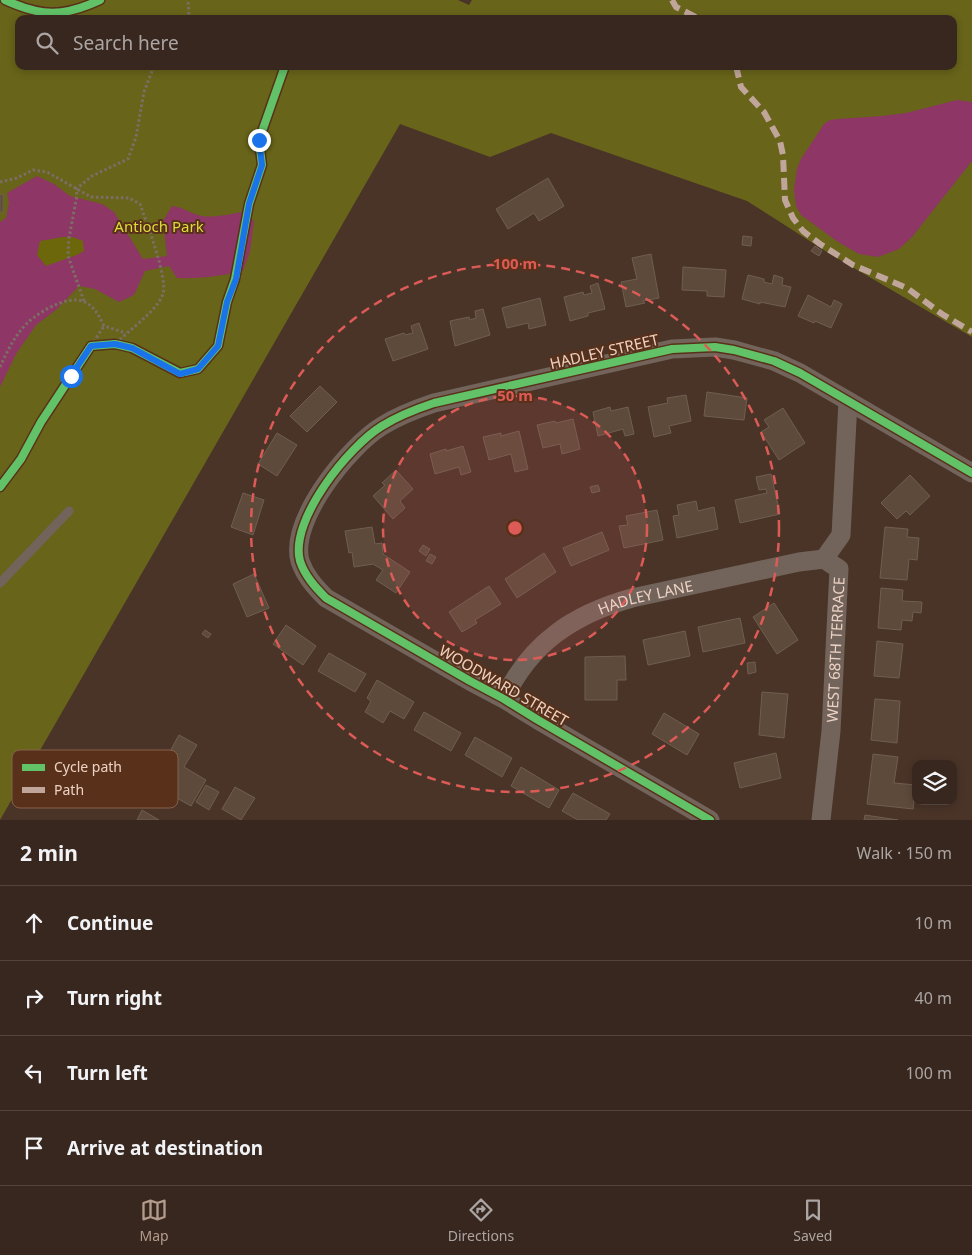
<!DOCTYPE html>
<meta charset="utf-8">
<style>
:root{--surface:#38271e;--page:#43332b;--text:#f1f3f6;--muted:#aba5a4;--line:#52443c;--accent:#b39b8d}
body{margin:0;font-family:"Noto Sans",sans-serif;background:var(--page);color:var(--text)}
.controls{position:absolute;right:15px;bottom:15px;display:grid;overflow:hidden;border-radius:10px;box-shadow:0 2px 8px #0003}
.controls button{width:45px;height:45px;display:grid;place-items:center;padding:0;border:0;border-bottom:1px solid var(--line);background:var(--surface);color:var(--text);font:25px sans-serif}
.stop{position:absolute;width:15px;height:15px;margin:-11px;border:4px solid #1a73e8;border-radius:50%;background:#fff}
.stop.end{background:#1a73e8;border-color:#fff;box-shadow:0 1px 5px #0008}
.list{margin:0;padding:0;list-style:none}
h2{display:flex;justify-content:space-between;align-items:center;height:65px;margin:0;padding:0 20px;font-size:21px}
h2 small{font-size:16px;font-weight:400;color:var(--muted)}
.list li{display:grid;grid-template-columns:32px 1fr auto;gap:15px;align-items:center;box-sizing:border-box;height:75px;padding:0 20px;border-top:1px solid var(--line)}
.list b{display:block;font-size:19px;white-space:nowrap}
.list em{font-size:16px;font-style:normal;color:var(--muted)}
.icon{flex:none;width:28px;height:28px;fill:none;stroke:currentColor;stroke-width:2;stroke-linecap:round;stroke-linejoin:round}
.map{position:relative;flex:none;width:972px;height:820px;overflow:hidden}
.search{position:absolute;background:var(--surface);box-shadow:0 2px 8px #0003;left:15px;right:15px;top:15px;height:55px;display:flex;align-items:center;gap:12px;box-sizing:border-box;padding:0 18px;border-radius:10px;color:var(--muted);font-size:19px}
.sheet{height:365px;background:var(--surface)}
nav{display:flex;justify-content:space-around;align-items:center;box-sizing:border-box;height:70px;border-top:1px solid var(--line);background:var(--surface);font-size:14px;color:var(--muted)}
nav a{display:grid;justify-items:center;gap:2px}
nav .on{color:var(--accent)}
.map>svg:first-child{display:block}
</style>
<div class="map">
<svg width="972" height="820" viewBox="0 0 972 820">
<rect width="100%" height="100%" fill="#4a3428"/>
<path fill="#68641a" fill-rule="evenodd" d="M0,0H458L469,5L472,0H972V337L830,254L747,201L551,133L490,157L400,124L0,820ZM19,19H953V66H19Z"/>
<path fill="#6c670b" d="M63,237H73L84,241V251L77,255L46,266L37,255L40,240Z"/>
<path fill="#8e3665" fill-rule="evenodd" d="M957,100L972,102V161L912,237L899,249L878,257L859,254L838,242L801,215L796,206L794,189L797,169L801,159L824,124L830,120L837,119L882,116L906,113Z
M37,176L54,184L70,196L102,204L114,212L143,259L167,256L163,221L172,206C183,207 191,214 202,216C214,218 230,214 242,212L254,221L250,251L243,271C221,276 199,279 177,278L169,266L145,271L134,295L119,302L95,289L79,286L57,309L36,325L16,354L0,387V222L6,218L9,203L7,193ZM63,237H73L83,241L84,251L77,255L46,266L37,255L40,241Z"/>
<path fill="#5d4a3b" stroke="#6f5e51" d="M548,178L564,206L539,221L534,213L508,229L496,209Z
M0,194L3,195V211L0,213Z
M743,236L752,237L751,246L742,245Z
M815,246L822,251L819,256L811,251Z
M651,254L659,298L643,301L645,303L626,307L621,282L637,279L632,258Z
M683,267L726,270L724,297L707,296V291L682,290Z
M748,275L764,279V282L772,284L774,275L783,278L782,285L791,287L785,307L760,302V304L742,299Z
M598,283L605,309L588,313V316L570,321L564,297L583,292L584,295L592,293L590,286Z
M808,295L831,307L834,300L842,304L831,328L815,321L814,323L798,316Z
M540,298L546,325L529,329L528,323L507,328L502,308Z
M483,309L490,335L455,346L450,321L469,317L470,320L476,318L475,311Z
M419,323L428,349L393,361L385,339L404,333L405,335L413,333L411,326Z
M320,386L337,402L307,432L290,416Z
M707,392L747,398L744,420L704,416Z
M686,395L691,421L669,426L671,433L654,437L648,407L668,403L667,398Z
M610,407L611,411L628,407L634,434L625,436L623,429L598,436L593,412Z
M783,408L805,443L779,460L761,432L769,427L764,420Z
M573,419L580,449L562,454L560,444L543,448L537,425L555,421L556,423Z
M519,431L528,469L515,472L511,454L489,460L483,437L501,433V436Z
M277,433L297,445L277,476L258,464Z
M463,446L471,472L461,475L459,467L435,474L430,454L446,449V451Z
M396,470L413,489L400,501L405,508L393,519L373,496L385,485L382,483Z
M771,474L780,514L740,523L735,500L767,493L766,489L759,490L756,477Z
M910,475L930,496L910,515L906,511L897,519L881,503Z
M598,485L600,491L592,493L590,487Z
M243,493L264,500L253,535L231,527Z
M696,501L698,511L714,507L718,529L677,538L673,516L679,515L677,505Z
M657,510L663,540L624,548L619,526L628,525L626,516Z
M372,527L375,544L382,543L383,554L410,572L396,593L376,580L383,570L373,564L354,567L352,552L349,553L345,531Z
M885,527L908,529L907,537L919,538L917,560L909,559L907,580L880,578Z
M602,532L609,550L571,566L563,548Z
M423,545L430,549L426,556L419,551Z
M544,553L556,572L517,598L505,579Z
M430,554L436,557L432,564L426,561Z
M254,574L269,608L247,617L233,584Z
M489,586L501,604L475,620L477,623L462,632L449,612Z
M881,588L903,590L902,601L922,602L921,613L913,612L912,621L902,620L901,630L878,628Z
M774,603L798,640L777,654L753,617Z
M740,618L745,643L703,652L698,627Z
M286,625L316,646L303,665L273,644Z
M205,630L211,634L208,638L202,634Z
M685,631L690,656L648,665L643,640Z
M877,641L903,644L899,678L874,676Z
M329,653L366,674L355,692L318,671Z
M625,656L626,680H617V700H585V657Z
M755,662L756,672L748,674L747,663Z
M377,680L414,702L404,719L390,711L383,723L365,712L371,701L367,698Z
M762,692L788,694L784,738L759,735Z
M875,699L900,701L897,743L871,740Z
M424,712L461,733L451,751L414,730Z
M664,713L699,734L687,755L652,734Z
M179,735L197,745L184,767L206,780L191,806L148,782L165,753L168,755Z
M475,737L512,758L502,777L465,755Z
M776,753L781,778L740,788L734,763Z
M873,754L898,757L894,783L916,785L913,809L867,804Z
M521,767L559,790L549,808L511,786Z
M206,785L219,792L209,810L196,802Z
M235,787L255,798L241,820L222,809Z
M573,793L610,814L606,820H578L562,811Z
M142,810L159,820H137Z
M865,815L898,820H864Z"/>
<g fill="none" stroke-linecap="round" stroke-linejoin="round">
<path stroke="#7c6e65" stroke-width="3" stroke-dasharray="2.5 2.5" stroke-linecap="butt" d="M187,19L189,15L188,0
M0,182L17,178L33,170L47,172L91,197L129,198L140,204C146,221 168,278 163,294C157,311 128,331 115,344
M84,301L68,256L69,238L77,195L76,189L92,176L128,159L136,137L144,92L154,66
M91,346L104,326
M0,367C6,354 12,341 21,330C31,316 67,293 85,302C95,307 99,316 104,326L126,333"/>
<path stroke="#73645b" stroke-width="9" d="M0,583L69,511"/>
<g stroke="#73645b" stroke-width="19">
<path d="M824,559L841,535L848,401"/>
<path id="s1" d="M504,699C530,643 574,614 632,598L799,562L824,559"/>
<path d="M710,820L538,720L504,699L470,681L326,598C315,587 305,576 300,561C289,520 349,446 382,426C398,416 416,409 434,403L672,349L715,347L734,350L774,361L800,373L972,473"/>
<path id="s2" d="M821,820L831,731L839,569L824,559"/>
</g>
<path stroke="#c0a59a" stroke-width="6" stroke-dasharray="12 6" stroke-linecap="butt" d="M672,0L676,7L700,19
M736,66L741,87L764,112L780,141L783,155L785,200L793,218L803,231L820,244L853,265L907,288L942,314L972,332"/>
<g stroke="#593019" stroke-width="11">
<path id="cycleway" d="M5,0C42,17 63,17 100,0
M0,487L21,459L41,422L91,346L115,344L132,348L180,373L198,369L218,346L227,302L235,279L249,204L262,165L259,140L285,66
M710,820L538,720L504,699L470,681L326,598C315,587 305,576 300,561C289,520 349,446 382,426C398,416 416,409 434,403L672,349L715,347L734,350L774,361L800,373L972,473"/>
</g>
<use href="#cycleway" stroke="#61c268" stroke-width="8"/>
</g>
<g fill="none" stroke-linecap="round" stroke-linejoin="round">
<path stroke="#1a73e8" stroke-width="6" d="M71,376L91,346L115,344L132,348L180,374L198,369L218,346L227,302L236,279L249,204L262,165L259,140"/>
</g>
<circle cx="515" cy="528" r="132" fill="#dd5b57" fill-opacity=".12"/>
<g fill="none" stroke="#dd5b57" stroke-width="2.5" stroke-dasharray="9 6">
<circle cx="515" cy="528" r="132"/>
<circle cx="515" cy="528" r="264"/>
</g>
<g text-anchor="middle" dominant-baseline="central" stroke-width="4" stroke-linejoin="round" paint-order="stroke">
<g font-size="15" fill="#dddc3d" stroke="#593019">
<text x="159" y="226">Antioch Park</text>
</g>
<g font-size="15" fill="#ecd2c4" stroke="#593019">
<text transform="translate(604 351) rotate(-13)">HADLEY STREET</text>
<text stroke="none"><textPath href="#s1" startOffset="182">HADLEY LANE</textPath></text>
<text stroke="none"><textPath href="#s2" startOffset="171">WEST 68TH TERRACE</textPath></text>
<text transform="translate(504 685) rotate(30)">WOODWARD STREET</text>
</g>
</g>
<rect x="12" y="750" width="166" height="58" rx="8" fill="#593019" stroke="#85614c" stroke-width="1"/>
<rect x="22" y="764" width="23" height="7" fill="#61c268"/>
<rect x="22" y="787" width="23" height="6" fill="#c0a59a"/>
<g font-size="14" fill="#ecd2c4">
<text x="54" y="772">Cycle path</text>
<text x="54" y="795">Path</text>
</g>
<circle cx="515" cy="528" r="8" fill="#dd5b57" stroke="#593019" stroke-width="2.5"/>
<g font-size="15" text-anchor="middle" font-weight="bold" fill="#dd5b57" stroke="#593019" stroke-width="4" stroke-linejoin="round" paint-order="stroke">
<text x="515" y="269">100 m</text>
<text x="515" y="401">50 m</text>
</g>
</svg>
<div class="controls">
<button><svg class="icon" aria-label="layers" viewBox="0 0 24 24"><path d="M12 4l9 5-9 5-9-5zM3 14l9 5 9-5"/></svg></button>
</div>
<div class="stop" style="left:71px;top:376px"></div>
<div class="stop end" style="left:259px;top:140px"></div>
<div class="search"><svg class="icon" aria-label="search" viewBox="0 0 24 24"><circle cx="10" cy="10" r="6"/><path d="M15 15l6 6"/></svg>Search here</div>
</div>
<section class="sheet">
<h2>2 min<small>Walk · 150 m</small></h2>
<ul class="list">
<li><svg class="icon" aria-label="ahead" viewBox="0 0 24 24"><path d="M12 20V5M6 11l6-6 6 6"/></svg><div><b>Continue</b></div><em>10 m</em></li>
<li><svg class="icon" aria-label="right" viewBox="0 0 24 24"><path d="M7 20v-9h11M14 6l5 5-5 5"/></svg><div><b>Turn right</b></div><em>40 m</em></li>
<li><svg class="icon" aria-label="left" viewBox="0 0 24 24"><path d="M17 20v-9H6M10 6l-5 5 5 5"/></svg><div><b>Turn left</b></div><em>100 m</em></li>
<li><svg class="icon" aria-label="arrive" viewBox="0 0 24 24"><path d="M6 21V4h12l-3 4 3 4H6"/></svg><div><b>Arrive at destination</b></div></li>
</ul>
</section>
<nav>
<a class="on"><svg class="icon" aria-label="map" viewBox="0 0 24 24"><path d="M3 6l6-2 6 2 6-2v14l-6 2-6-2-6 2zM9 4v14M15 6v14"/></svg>Map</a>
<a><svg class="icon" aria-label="directions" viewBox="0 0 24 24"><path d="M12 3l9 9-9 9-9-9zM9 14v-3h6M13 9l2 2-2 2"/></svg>Directions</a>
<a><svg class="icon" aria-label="saved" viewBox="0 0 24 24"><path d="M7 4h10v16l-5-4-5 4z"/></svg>Saved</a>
</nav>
